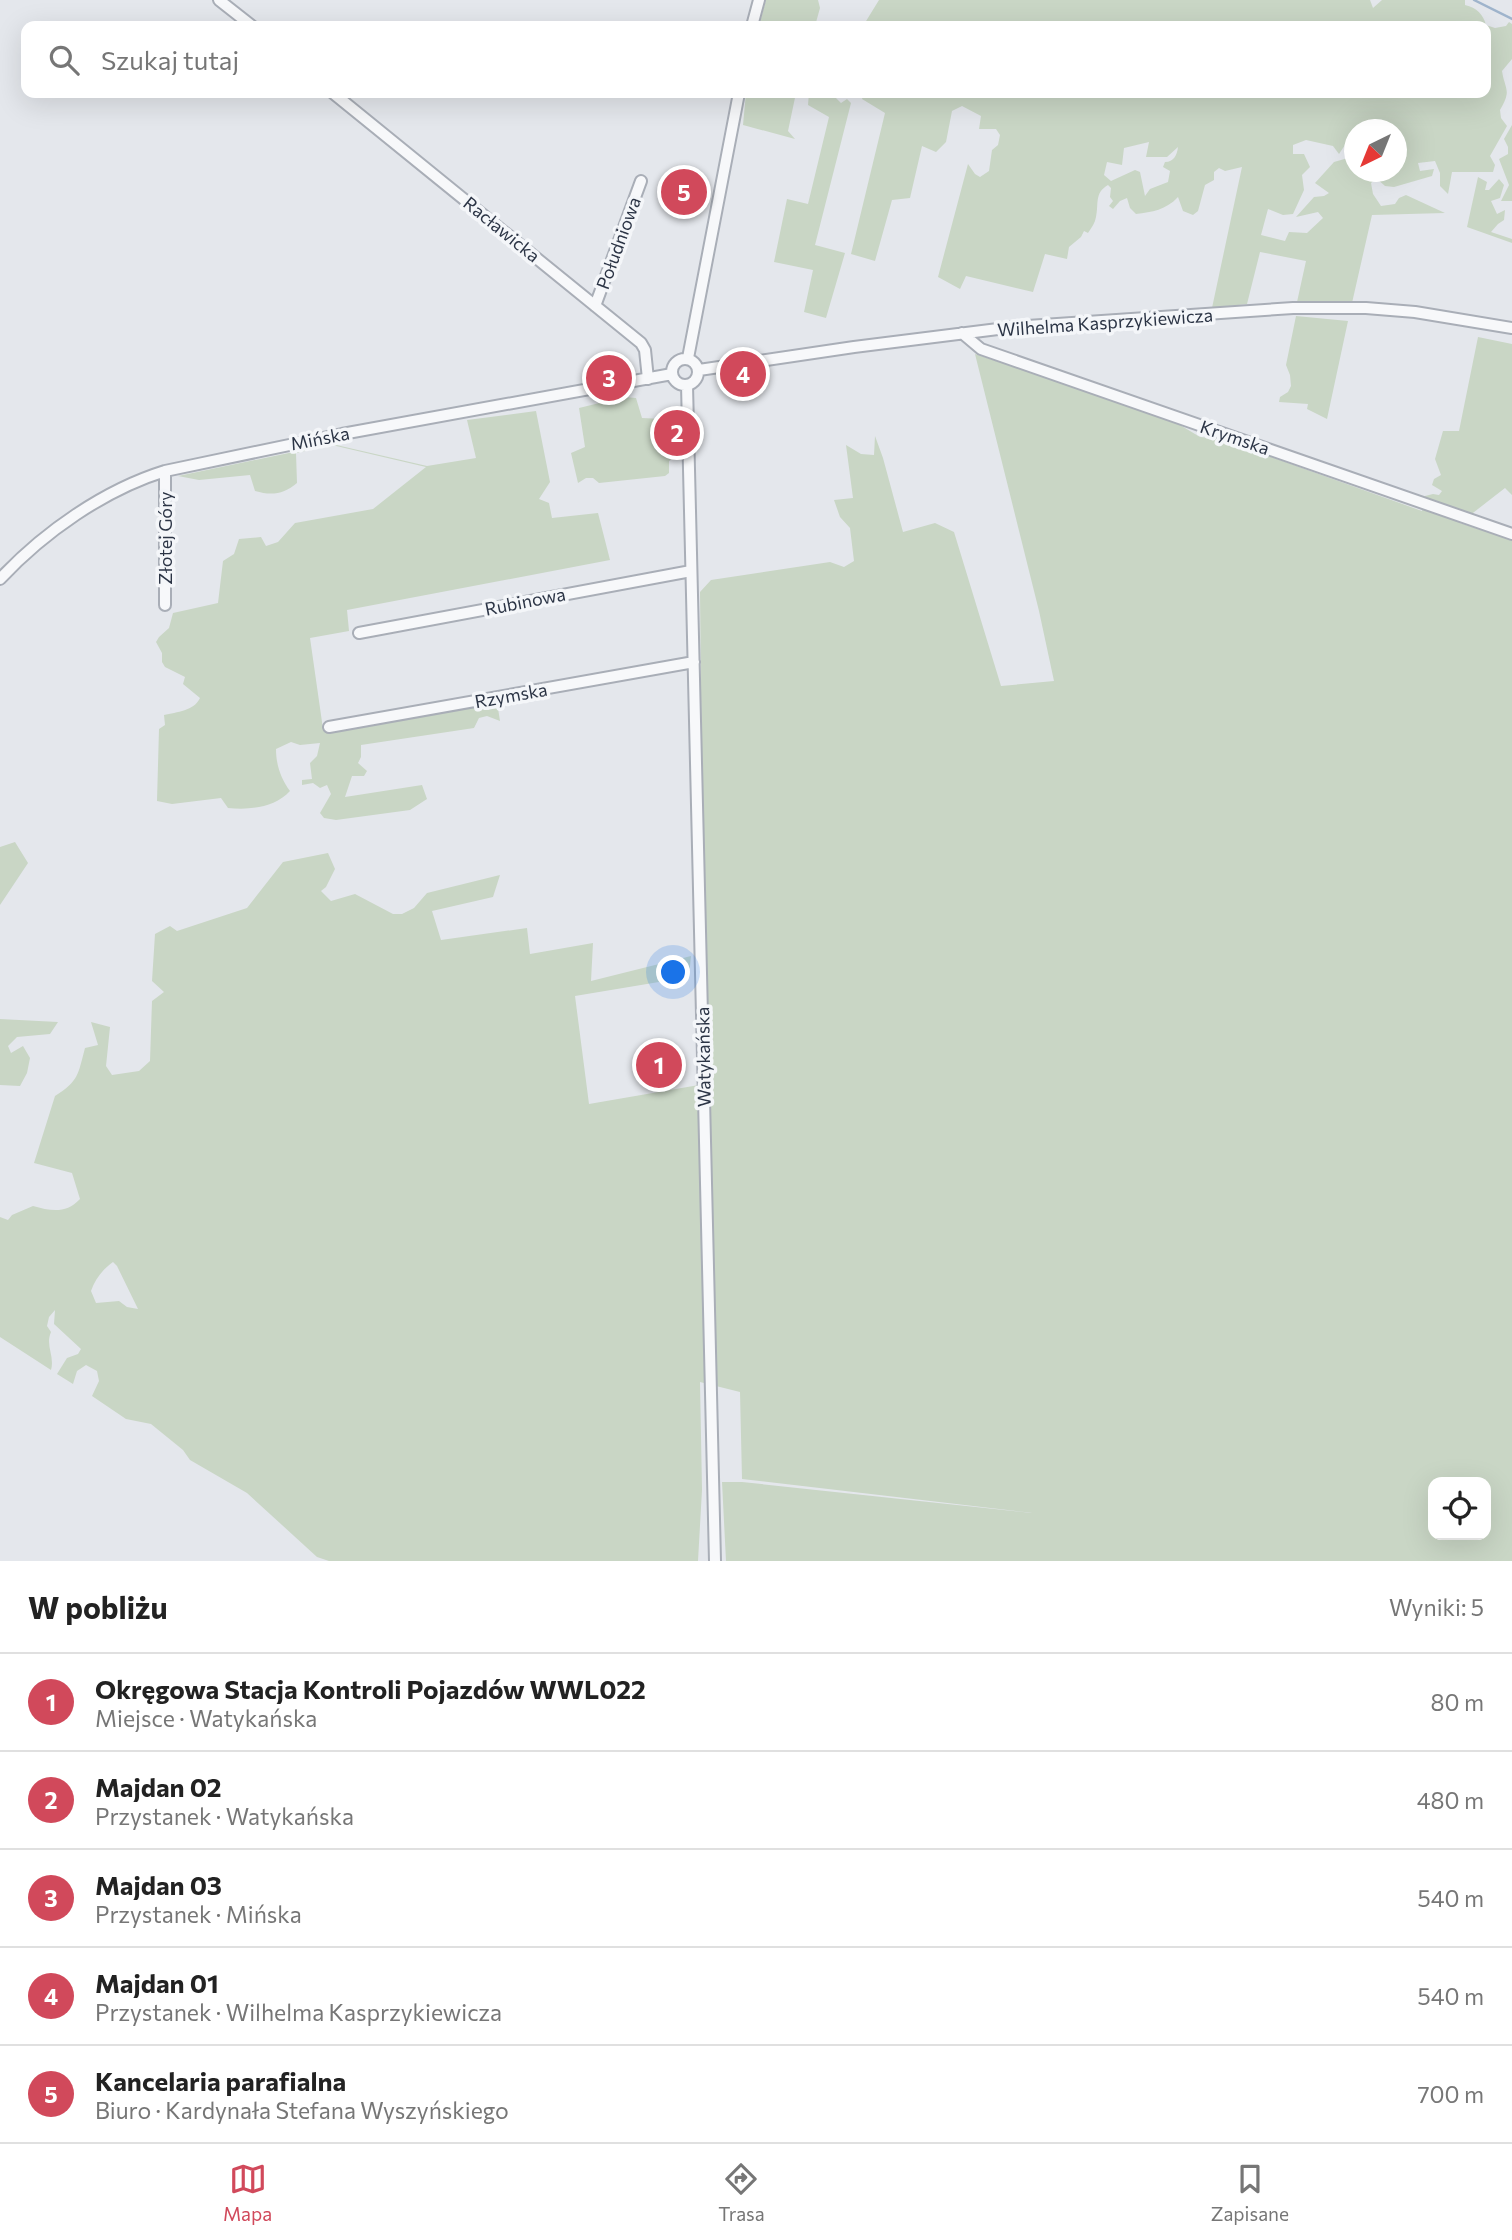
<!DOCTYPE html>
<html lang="pl">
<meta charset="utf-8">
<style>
:root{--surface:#fff;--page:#f2f2f2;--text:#222;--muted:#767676;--line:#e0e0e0;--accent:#d1495b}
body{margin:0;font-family:Commissioner,sans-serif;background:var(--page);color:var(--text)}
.controls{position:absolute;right:21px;bottom:21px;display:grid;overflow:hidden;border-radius:14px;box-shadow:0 7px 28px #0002}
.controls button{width:63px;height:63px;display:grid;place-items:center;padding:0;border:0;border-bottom:2px solid var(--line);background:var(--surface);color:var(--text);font:35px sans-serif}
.compass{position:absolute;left:1344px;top:119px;width:63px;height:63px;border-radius:50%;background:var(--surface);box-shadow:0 7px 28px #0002;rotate:223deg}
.you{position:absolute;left:674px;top:973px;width:24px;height:24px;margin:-18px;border:5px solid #fff;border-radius:50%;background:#1a73e8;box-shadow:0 0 0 10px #1a73e833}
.badge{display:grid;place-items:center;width:46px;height:46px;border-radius:50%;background:var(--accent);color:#fff;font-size:23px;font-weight:700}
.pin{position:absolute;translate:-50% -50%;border:4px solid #fff;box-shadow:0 2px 7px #0006}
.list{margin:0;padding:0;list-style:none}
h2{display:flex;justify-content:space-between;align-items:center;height:91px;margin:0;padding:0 28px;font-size:30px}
h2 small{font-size:23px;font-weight:400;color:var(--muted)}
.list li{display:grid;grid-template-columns:46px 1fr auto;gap:21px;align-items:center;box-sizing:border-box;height:98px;padding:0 28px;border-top:2px solid var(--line)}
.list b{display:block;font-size:26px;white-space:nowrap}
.list p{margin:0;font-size:23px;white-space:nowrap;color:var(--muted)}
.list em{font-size:23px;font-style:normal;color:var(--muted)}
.icon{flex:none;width:38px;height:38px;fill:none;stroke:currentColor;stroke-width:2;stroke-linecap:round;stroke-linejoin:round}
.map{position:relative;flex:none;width:1512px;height:1561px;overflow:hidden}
.search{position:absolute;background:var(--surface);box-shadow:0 7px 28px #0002;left:21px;right:21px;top:21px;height:77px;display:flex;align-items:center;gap:18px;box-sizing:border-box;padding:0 24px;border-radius:14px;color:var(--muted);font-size:26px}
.sheet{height:581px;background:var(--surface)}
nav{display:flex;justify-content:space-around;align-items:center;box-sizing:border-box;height:98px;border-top:2px solid var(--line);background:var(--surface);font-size:19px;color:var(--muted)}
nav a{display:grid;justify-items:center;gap:4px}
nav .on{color:var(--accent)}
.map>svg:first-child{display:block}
</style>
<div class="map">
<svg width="1512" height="1561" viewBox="0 0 1512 1561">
<rect width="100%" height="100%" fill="#e4e7ec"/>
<path fill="#c9d6c5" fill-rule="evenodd" d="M766,0H818L820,8L815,26H759Z
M879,0H1370L1373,8L1382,0H1465V5C1477,8 1483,14 1486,25L1495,28L1506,26L1509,22L1512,24V59L1502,71C1505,90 1512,90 1500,110L1501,118L1507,126L1490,156L1495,165L1493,172H1452L1448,194L1440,186V173L1435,161L1418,163L1420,171L1434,169L1432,176L1394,187L1385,186L1376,178L1371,183L1373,194L1381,206L1395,204L1399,198L1406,195L1445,213L1372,215L1352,303L1297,302L1306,261L1260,252L1247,304L1212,308L1242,167L1225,171L1219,168L1214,172V180L1205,185L1198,211L1193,215L1183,211L1178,197C1166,210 1152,212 1136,214L1130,208L1127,198L1120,201L1113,209L1109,206L1113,201L1110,197L1111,188L1108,185C1094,193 1099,204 1096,217C1095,223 1092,227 1088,233L1084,231L1081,237L1069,247L1067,259L1045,254L1033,292L966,276L960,289L938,277L968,164L975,174L980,177L989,171L992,150L998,145L1000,135L996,129H979L981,116L962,106L952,111L946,142L936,152L922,146L910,198L892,200L875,261L851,254L885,113L862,99L864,93H1486V26H863ZM1354,130H1396V172H1354V162L1348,158L1334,162L1315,183L1329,193L1324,196L1314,197L1296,217L1318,212L1323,218L1307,233L1289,232L1285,241L1261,235L1268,209L1283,215L1293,214L1304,190L1302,175L1310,167L1304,154H1293V145L1306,140L1333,146L1339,154L1345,145L1353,143L1354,146ZM1149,142L1146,157H1167L1178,147C1177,155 1174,162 1165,162L1163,167L1170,171L1168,182L1150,189L1145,196L1140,172L1135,170L1111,181L1104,175L1107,162L1122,165L1124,148Z
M746,93H796L788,131L795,139L743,125Z
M809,93H835V97L841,103L847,99L851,103L815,245L845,253L826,318L804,312L813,270L774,262L787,199L808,204L829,117L808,105Z
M1512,125V201H1501L1509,185L1499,159L1508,154V147L1504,139Z
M1478,177L1487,182L1485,190H1489L1499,179L1504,185L1500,198L1491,201L1497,214L1505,210L1504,220L1498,224L1491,232L1512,239V243L1467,227Z
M1296,316L1348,321L1327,419L1307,409L1308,404L1279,402L1280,397L1288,392L1291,386L1290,375L1286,365Z
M1478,337L1512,344V495L1505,488L1460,523L1512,540V1561H726L722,1482H742L1032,1513L742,1479L740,1392L700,1382L702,1490L698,1561H329L317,1557L247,1493L190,1460L183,1450L151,1424L126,1419L92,1396L99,1381L97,1371L86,1365L77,1371L73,1384L57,1374L67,1358L78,1354L81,1349L54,1324L55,1310L49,1317L47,1326L51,1332C45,1346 55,1356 51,1370L0,1337V1217L8,1220L12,1215L33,1206C51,1211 66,1214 80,1199L72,1173L34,1163L55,1096C79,1081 78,1074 85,1048L98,1045L91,1022L110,1027L106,1066L112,1075L139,1071L150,1061L152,1001L164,992L152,981L155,934L170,926L177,931L247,908L283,862L328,853L335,869L326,887L321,891L331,901L355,894L393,914H402L414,908L427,893L500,875L493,897L432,911L441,940L527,928L530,954L593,943L591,981L691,956L689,977L575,996L589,1104L699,1085L703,895L700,592L711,580L830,562L844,567L854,561L850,528L840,517L834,500L853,498L846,445L861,454L874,455L875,436L883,458L903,532L935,523L954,532L1001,686L1054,681L1039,611L975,354L1170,419L1200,437L1221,439L1422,511L1425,496L1433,494L1439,495L1442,491L1432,485L1434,479L1441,475L1435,459L1443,431H1459ZM113,1262L117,1266L138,1309L127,1307L119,1301L96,1303L91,1291C95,1279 103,1269 113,1262ZM1433,1482H1486V1535H1433Z
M624,397L636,398L642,418L663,419L674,425V458L669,461V473L665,476L599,483L593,478H586L578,483L571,453L585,447L579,408Z
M536,411L550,482L539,499L549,503L552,518L598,513L610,560L347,610L349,631L310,638L323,729L497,702L500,721L487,716L479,718L474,728L361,745V757L358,763L367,771L364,776H352L345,797L422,785L427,799L410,810L336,820L324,818L320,813L331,794L327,785L320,788L313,783L302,785V780L312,779L310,763L317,756L320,743L300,745L291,742L276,749C276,765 281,779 290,791C274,808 250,810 228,808L221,798L172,804L157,801L159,729L165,725L164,715C177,712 194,711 200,698L183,684L185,677L165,667L162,662V653L156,642L159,637L169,628L173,613L218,603L223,561L234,554L239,539L261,537L266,546L278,542L295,523L373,509L426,467L332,445L296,453L297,483C284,494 272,496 255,491L250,475L199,480L178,476L332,444L427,466L476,458L467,420Z
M15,842L28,863L0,905V847Z
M0,1019L58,1022L50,1034L17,1037L8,1046L11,1053L23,1046L30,1058L27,1073L20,1086L0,1085Z"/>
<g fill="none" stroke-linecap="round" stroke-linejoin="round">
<path stroke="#9fb4cc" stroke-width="2.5" d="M1474,0L1512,19"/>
<g stroke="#a9aeb7" stroke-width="14">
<path id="minor" d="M219,0L252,26
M752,26L759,0
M333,93L641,343L645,350L648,379
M595,306L641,181
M962,333L981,349L1512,534
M688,358L739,93
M672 372a13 13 0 1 1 26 0a13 13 0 1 1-26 0Z
M699,370L854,347L1014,327L1293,308H1366L1415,312L1512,328
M687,385L715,1561
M0,579C44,532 104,490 165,471L342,434L672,374
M165,605V471
M359,633L691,571
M329,727L694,662"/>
</g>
<use href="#minor" stroke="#f7f8fa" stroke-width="10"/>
</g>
<g text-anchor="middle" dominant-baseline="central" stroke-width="7" stroke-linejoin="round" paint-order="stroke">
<g font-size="18" fill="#2b3445" stroke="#f4f6f9">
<text transform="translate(502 229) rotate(39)">Racławicka</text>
<text transform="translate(618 243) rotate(-70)">Południowa</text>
<text transform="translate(1105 322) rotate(-4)">Wilhelma Kasprzykiewicza</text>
<text transform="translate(1235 437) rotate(19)">Krymska</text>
<text transform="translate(320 438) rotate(-11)">Mińska</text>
<text transform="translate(165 538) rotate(-90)">Złotej Góry</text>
<text transform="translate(525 601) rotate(-11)">Rubinowa</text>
<text transform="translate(511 695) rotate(-10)">Rzymska</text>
<text transform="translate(703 1057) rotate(-91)">Watykańska</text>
</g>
</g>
</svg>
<div class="controls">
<button><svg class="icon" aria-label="locate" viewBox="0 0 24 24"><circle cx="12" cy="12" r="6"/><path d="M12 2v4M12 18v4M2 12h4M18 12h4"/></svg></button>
</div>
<svg class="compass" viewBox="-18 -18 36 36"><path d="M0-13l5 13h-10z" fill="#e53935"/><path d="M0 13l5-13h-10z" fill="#767676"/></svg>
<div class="you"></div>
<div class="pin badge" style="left:659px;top:1065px">1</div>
<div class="pin badge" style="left:677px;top:433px">2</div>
<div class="pin badge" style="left:609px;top:378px">3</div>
<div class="pin badge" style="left:743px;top:374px">4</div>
<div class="pin badge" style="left:684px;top:192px">5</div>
<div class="search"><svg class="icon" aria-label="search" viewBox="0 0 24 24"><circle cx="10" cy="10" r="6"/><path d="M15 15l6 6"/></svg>Szukaj tutaj</div>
</div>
<section class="sheet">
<h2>W pobliżu<small>Wyniki: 5</small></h2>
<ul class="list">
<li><span class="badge">1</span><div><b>Okręgowa Stacja Kontroli Pojazdów WWL022</b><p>Miejsce · Watykańska</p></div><em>80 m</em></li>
<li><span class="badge">2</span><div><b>Majdan 02</b><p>Przystanek · Watykańska</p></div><em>480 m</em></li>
<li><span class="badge">3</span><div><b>Majdan 03</b><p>Przystanek · Mińska</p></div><em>540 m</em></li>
<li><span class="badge">4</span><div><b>Majdan 01</b><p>Przystanek · Wilhelma Kasprzykiewicza</p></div><em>540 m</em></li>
<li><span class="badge">5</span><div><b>Kancelaria parafialna</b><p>Biuro · Kardynała Stefana Wyszyńskiego</p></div><em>700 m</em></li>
</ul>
</section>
<nav>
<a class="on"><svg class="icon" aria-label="map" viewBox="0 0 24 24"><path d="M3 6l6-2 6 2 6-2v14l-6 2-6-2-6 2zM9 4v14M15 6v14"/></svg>Mapa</a>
<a><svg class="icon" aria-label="directions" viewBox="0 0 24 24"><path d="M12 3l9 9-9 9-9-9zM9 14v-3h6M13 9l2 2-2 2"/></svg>Trasa</a>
<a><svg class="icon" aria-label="saved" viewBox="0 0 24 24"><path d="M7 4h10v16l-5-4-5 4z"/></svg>Zapisane</a>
</nav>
